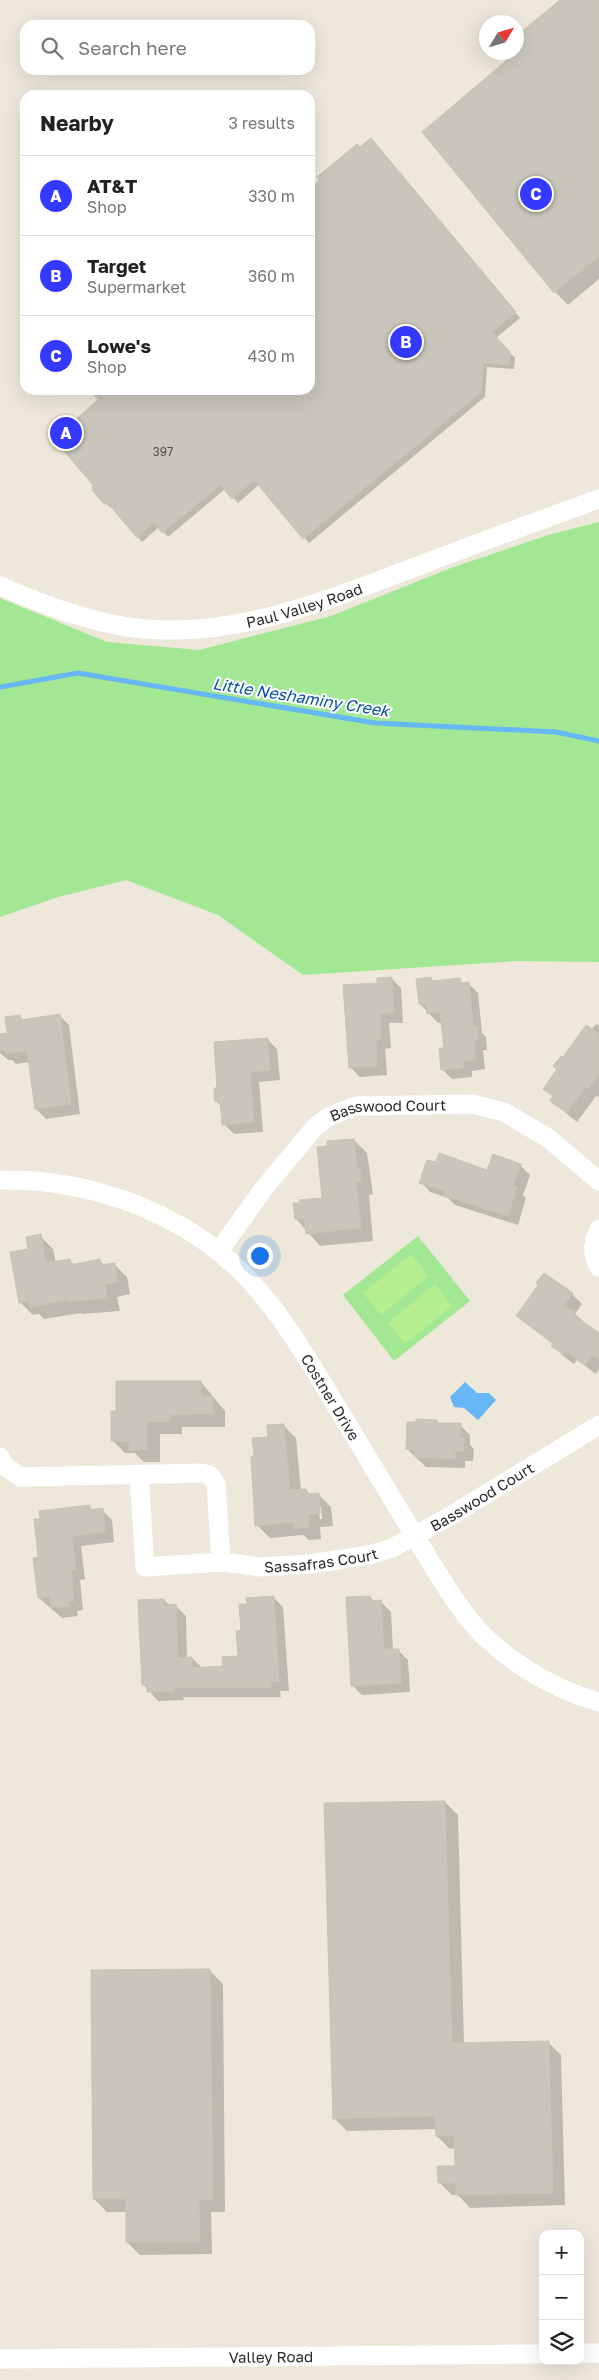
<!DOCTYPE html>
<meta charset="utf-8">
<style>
:root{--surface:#fff;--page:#f6f6f6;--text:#222;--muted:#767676;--line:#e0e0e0;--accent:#3538ff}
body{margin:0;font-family:"Golos Text",sans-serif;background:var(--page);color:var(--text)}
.controls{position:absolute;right:15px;bottom:15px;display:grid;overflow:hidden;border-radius:10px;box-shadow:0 5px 20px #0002}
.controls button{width:45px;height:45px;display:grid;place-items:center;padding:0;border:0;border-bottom:1px solid var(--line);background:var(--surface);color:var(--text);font:25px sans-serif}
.compass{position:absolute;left:479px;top:15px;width:45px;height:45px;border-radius:50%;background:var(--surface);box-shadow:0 5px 20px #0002;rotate:52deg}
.you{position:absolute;left:259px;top:1255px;width:18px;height:18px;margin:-12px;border:4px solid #fff;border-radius:50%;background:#1a73e8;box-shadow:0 0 0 8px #1a73e833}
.badge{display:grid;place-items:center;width:32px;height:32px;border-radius:50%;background:var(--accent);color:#fff;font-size:16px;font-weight:700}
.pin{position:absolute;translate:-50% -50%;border:2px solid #fff;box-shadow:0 1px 5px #0006}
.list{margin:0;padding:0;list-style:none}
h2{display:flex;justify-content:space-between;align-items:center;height:65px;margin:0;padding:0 20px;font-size:21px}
h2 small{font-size:16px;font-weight:400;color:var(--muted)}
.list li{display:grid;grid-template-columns:32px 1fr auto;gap:15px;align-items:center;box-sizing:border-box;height:80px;padding:0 20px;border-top:1px solid var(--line)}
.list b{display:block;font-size:19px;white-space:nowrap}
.list p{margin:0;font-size:16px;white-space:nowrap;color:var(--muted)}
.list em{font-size:16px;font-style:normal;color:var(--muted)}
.icon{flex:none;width:28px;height:28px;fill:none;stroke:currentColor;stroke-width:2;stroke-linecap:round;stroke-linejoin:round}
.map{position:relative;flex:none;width:599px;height:2380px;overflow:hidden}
.search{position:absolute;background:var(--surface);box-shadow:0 5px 20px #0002;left:20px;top:20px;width:295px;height:55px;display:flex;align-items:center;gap:12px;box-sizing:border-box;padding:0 18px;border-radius:15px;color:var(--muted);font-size:19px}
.panel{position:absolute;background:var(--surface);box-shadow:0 5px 20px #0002;left:20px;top:90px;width:295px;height:305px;border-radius:15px}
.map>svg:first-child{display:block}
</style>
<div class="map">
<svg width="599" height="2380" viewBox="0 0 599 2380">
<rect width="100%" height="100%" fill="#ede8da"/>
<path fill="#a1e794" d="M599,522V962L517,961L303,975L218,915L126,880L58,897L0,917V598L107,642L199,650L331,616L451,568L548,535Z
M418,1236L470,1301L394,1361L343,1295Z"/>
<path fill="#b5ef8f" d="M411,1254L429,1276L381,1315L363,1293Z
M435,1284L452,1306L405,1344L388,1323Z"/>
<path fill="#67b7f5" d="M465,1382L477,1393H489L496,1400L478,1420L464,1408L454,1407L450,1397Z"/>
<path fill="#0003" fill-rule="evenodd" d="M562,0H599V279L568,305L555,292L424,132L516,52Z
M376,145L520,318L496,338L515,358L514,369L487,367L485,397L309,543L260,484L238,503L225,489L168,537L159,527L142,542L112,506L111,508L103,501L71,424L100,400L97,390H310V190L360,149Z
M391,978L401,988L403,1023H389L391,1048L385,1049L387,1075L360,1077L350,1067L379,984Z
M431,979L434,982L460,980L464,984L468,983L478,993L482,1033L486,1037L487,1050H483L485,1069L472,1071V1077L452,1079L442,1069L445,1049L442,1023H438L420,1004Z
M59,1015L69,1025L80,1114L46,1119L36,1109L30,1062L16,1064L12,1060H8L0,1053V1035L9,1034L19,1016L24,1020Z
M596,1024L599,1026V1097L596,1096L577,1122L551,1101L554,1097L545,1088L564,1059Z
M267,1039L277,1049L280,1080L259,1082L263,1132L234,1134L224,1124L222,1107L216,1101Z
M354,1140L367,1153L373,1194L369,1195L373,1241L320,1246L296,1219L324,1199Z
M520,1165L530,1175L523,1195L526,1198L518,1225L455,1205L448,1198L430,1192L421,1182Z
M40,1236L53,1249L56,1263L70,1260L74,1265L100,1261L105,1266L114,1264L127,1277L130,1294L117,1297L120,1311L82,1314L81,1313L44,1319L39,1314L33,1315L20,1302L30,1250Z
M572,1294L582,1304L575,1314L599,1335V1369L596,1374L577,1360L574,1364L563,1356L554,1345L517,1316Z
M201,1382L225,1411V1427H182V1434H160V1462H144L135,1453H125L112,1440L117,1412Z
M436,1421L439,1424L460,1425L470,1435V1445L474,1449L473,1461H465V1468L426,1467L407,1449L417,1424Z
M283,1425L296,1438L301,1490H306L311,1495L318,1494L331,1507L333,1526L320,1527L321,1539L309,1540L303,1535L270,1538L257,1525L255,1457L269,1438ZM318,1504L321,1507L322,1519H320Z
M89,1506L93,1511L102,1510L112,1520L114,1542L81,1546L85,1579L80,1580L83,1610L77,1611L78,1616L62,1618L39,1598L40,1558Z
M273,1597L283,1607L289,1691H280L281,1697H183L184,1700L158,1701L143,1684L164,1600L170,1606H176L186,1616L187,1659L192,1658L202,1668L224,1667L240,1657L248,1605Z
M370,1597L375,1602H381L391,1612L393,1650H398L408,1660L410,1692L362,1695L352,1685Z
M445,1802L458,1815L464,2044L548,2042L561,2055L565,2205L470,2208L458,2195H452L439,2182L456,2167V2148L450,2149L437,2136V2129L347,2131L334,2118Z
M210,1971L223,1984L225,2212H211L212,2254L140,2255L127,2242V2212H107L94,2199Z"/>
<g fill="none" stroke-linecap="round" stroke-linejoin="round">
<path stroke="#67b7f5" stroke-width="5" d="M0,687L78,673L375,723L556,732L599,741"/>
</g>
<path fill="#c8c5ba" stroke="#c8c4b4" d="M560,0H599V256L554,293L422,132L506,61L498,52H516V36Z
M371,138L516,312L492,332L510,352L509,365L483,363L481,392L303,539L254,480L232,499L220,485L162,533L154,522L137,538L107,502L105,504L102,502L92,490L93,485L53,438V432L66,422L69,421L71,423L98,400L90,390H310V188L320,180L317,177L357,144L360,147Z
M392,977L394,1013L380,1014L381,1039H376L377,1066L349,1068L343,985L377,983V978Z
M431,977L432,981L460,978L461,983L469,982L473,1026H477L478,1040L474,1041L476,1060L463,1061V1068L441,1070L439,1048H444L440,1012L427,1014L426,1004H419L416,979Z
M60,1014L71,1104L35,1109L27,1051L5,1054V1050L0,1051V1034L7,1033L5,1017L20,1015L21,1020Z
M586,1025L599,1034V1074L588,1089L585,1087L567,1113L550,1101L553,1096L543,1089L557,1069L553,1066L561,1056L563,1057Z
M268,1038L270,1070L250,1072L254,1122L222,1125L220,1101L215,1102L214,1088H217L214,1042Z
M354,1139L357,1169H360L361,1182H356L361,1228L306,1234L304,1219H295L293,1203H300L299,1200L322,1198L317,1147L327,1146V1141Z
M439,1153L487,1170L493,1154L521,1164L513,1186L517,1187L508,1216L444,1196L445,1191L419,1183L427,1160L436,1162Z
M41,1234L46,1263L70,1259L71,1265L100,1259L101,1265L115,1263L118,1282L105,1284L107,1298L68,1302V1300L30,1307L29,1301L19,1303L10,1252L28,1249L26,1237Z
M544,1273L573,1293L564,1305L574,1312L572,1314L599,1333V1359L593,1355L585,1365L566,1351L564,1355L551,1346L553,1343L516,1316L538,1285L536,1283Z
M116,1381H201V1397H213V1414L170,1415V1422H147V1450H129V1441H111V1411H116Z
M416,1419L437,1420V1423H461L460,1438H464V1451H455V1459L415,1457V1450L406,1449L407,1422H416Z
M284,1424L290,1490L306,1489L307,1494L319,1493L320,1513L308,1514L309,1527L294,1528V1522L255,1526L251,1457L254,1456L252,1438L268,1437L267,1425Z
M90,1505V1510L103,1508L105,1532L72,1536L76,1570H71L74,1601H68L69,1606L51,1608L50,1597L38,1598L33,1558L38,1557L34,1519H40L39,1511Z
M274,1596L279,1681L271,1682V1688H174V1691L147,1692V1685H142L138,1600L164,1599L165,1605L176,1604L178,1658L192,1657V1668L223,1666L222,1657L238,1656L236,1631L241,1630L239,1604H247L246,1598Z
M370,1596L371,1601L381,1600L384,1649H399L401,1683L351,1686L346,1597Z
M445,1801L452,2043L549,2041L553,2193L456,2195V2183H438L437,2166H455L454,2136H436L435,2116L333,2119L324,1803Z
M210,1969L213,2200H199L200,2242H126V2199H93L91,1970Z"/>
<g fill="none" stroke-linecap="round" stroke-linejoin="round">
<g stroke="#fff" stroke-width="19">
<path id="s1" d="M0,586C46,606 93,624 144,629C240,637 331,599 418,566C478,543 538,521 599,499"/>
<path id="s2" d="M0,1180C82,1178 171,1208 232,1263C275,1302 304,1353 334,1402C359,1444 385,1486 410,1528C430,1560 448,1594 472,1623C504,1660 552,1689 599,1702"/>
<path d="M599,1229C593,1243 591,1253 599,1267"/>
<path id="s3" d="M218,1252L265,1187L315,1127L328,1117L355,1106L472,1104L504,1112L548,1138L599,1181"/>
<path d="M0,1457L5,1466L20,1477L202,1473L211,1476L216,1484L221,1562"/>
<path id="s4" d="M139,1476L145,1567L221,1562L262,1567L311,1564L369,1555L392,1548L447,1518L599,1425"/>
<path d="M580,2353H599"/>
<path id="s5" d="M0,2359L543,2354"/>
</g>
</g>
<g text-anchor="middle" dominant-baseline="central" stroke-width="4" stroke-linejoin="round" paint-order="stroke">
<g font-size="12" fill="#52514e">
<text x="163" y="451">397</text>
</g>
<g font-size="15" fill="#2a2a2a" stroke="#fff">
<text stroke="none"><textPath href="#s1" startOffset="314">Paul Valley Road</textPath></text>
<text stroke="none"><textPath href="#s3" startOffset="236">Basswood Court</textPath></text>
<text stroke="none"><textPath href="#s2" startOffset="419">Costner Drive</textPath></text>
<text stroke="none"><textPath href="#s4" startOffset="444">Basswood Court</textPath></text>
<text stroke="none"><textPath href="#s4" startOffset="268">Sassafras Court</textPath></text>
<text stroke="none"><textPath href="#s5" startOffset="271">Valley Road</textPath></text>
</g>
<g font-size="16" font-style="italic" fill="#0651a1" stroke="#fff">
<text transform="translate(301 697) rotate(9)">Little Neshaminy Creek</text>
</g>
</g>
</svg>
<div class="controls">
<button>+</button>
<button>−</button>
<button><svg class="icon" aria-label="layers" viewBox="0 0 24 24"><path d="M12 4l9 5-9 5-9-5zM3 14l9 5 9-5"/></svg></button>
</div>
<svg class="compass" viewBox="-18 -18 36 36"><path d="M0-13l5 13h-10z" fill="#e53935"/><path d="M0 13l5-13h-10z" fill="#767676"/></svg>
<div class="you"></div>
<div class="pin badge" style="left:66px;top:433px">A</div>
<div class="pin badge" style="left:406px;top:342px">B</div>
<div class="pin badge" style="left:536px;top:194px">C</div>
<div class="search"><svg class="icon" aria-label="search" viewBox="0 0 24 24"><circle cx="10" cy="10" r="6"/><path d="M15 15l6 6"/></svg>Search here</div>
<section class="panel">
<h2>Nearby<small>3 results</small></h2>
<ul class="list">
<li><span class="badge">A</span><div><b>AT&amp;T</b><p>Shop</p></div><em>330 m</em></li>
<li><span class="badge">B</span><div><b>Target</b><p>Supermarket</p></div><em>360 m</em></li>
<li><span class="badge">C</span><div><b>Lowe's</b><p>Shop</p></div><em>430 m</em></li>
</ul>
</section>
</div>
